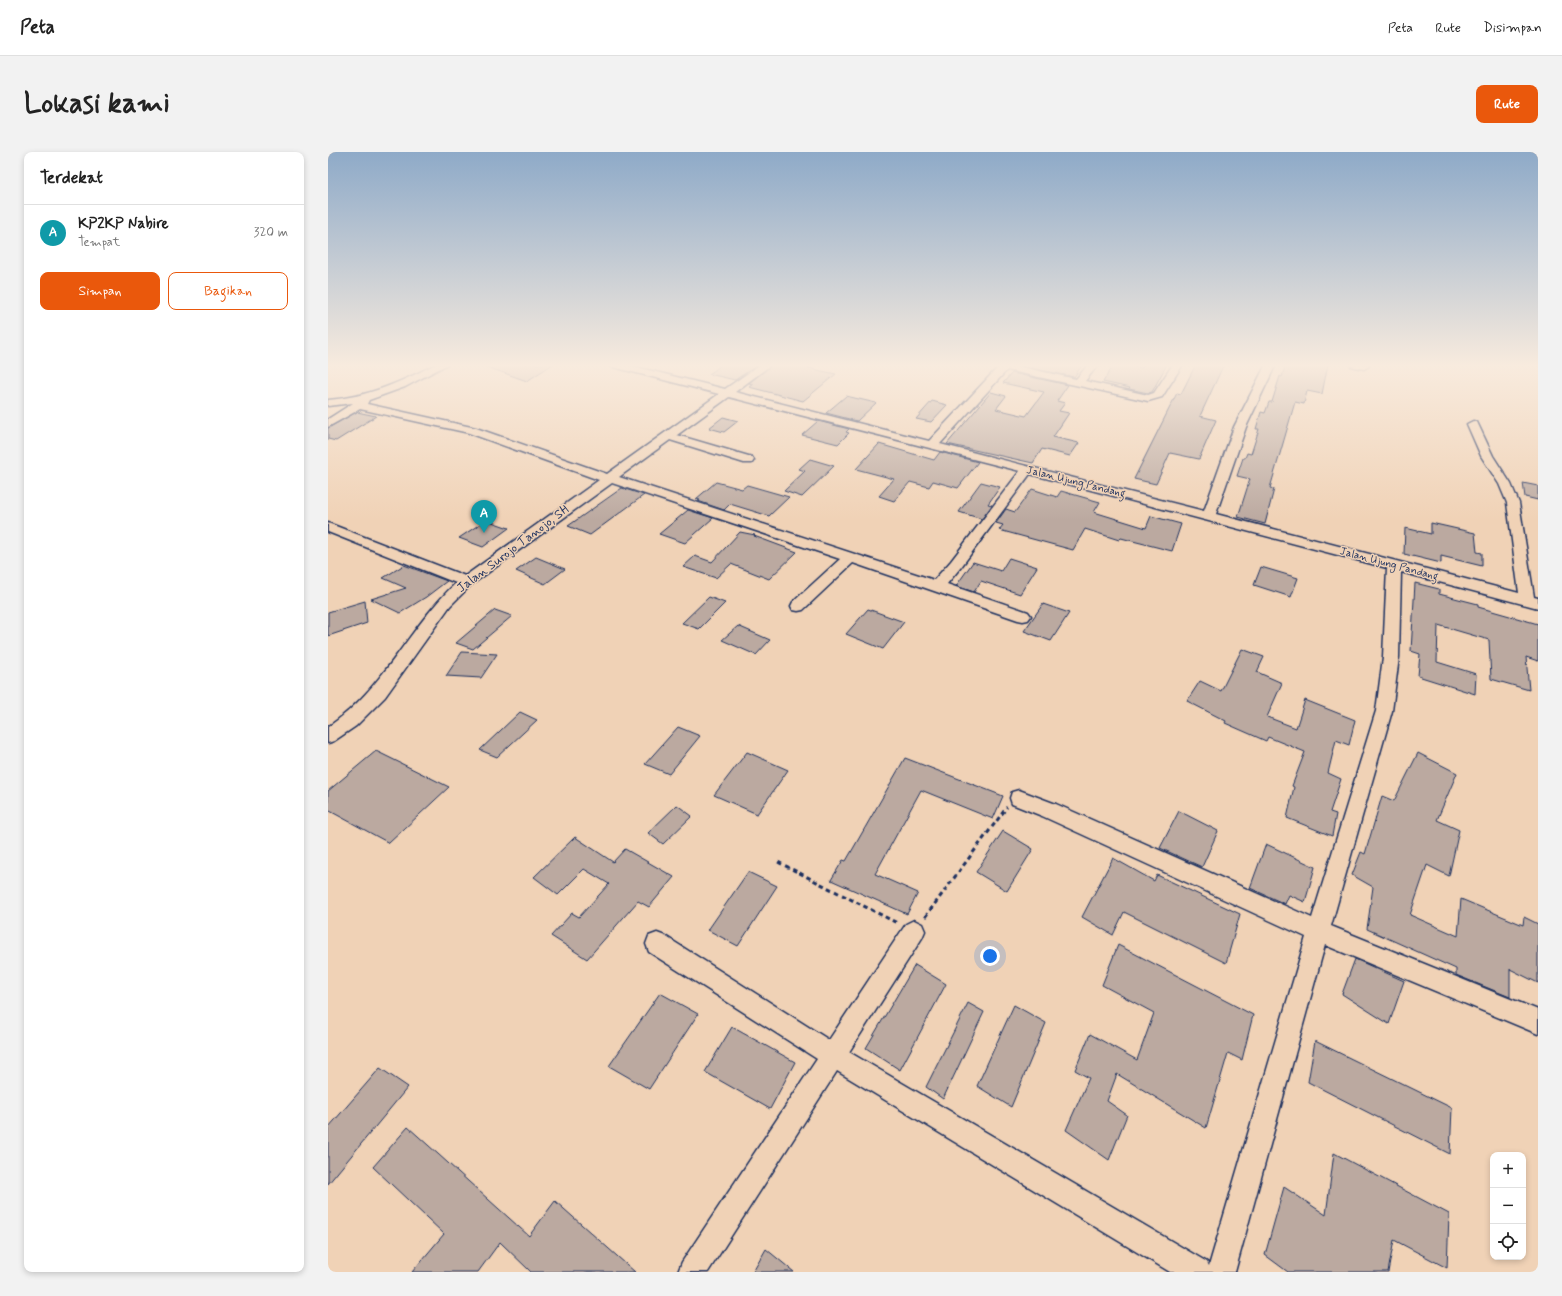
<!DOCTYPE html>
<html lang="id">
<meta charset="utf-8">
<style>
:root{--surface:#fff;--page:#f2f2f2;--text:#222;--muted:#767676;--line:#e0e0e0;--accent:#ea580c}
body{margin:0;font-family:Mynerve,sans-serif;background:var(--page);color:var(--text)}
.controls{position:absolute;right:12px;bottom:12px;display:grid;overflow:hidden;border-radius:8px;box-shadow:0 2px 6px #0003}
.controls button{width:36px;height:36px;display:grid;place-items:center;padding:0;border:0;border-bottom:1px solid var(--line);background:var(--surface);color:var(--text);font:20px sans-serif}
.you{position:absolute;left:662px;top:804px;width:14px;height:14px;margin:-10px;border:3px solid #fff;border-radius:50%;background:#1a73e8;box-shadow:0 0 0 6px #1a73e833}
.badge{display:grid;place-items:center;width:26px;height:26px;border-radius:50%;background:var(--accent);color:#fff;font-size:13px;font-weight:700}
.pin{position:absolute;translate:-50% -33px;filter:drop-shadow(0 1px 2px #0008)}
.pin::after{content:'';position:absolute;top:21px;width:14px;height:12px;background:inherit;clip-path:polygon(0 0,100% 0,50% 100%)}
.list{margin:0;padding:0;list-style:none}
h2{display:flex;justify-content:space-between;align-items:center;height:52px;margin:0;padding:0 16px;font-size:17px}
h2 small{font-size:13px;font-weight:400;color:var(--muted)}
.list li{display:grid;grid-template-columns:26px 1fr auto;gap:12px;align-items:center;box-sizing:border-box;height:56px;padding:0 16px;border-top:1px solid var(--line)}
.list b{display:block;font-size:15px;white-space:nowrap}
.list p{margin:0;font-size:13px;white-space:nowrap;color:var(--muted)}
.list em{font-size:13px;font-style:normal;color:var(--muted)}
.actions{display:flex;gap:8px;padding:12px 16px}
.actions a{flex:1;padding:9px 0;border:1px solid var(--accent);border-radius:8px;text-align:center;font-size:14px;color:var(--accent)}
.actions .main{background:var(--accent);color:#fff}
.icon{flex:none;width:22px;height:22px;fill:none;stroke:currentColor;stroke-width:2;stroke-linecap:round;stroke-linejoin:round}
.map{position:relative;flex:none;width:1210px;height:1120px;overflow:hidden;border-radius:8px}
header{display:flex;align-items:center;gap:24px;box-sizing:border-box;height:56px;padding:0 20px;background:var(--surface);border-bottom:1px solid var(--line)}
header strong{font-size:19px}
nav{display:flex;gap:22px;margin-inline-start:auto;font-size:14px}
.intro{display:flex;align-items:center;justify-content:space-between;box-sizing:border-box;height:96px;padding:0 24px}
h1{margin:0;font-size:28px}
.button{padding:10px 18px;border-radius:8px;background:var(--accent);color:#fff;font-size:14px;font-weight:700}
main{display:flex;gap:24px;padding:0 24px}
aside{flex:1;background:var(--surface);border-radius:8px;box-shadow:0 2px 6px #0003}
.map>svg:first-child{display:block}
</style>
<header>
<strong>Peta</strong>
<nav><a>Peta</a><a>Rute</a><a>Disimpan</a></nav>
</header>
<div class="intro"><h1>Lokasi kami</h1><a class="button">Rute</a></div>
<main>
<aside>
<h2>Terdekat<small></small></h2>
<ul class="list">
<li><span class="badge" style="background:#0f9aa8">A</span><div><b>KP2KP Nabire</b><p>Tempat</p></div><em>320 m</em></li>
</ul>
<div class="actions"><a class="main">Simpan</a><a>Bagikan</a></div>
</aside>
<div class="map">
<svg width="1210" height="1120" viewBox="0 0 1210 1120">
<rect width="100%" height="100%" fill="#f0d2b6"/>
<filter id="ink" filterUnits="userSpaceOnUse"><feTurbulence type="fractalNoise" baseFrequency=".025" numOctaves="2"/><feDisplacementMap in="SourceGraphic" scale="8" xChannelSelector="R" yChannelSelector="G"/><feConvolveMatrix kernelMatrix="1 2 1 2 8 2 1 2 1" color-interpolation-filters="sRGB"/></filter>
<g filter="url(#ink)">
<path fill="#bba9a0" stroke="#1b2f5e" d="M156,212H225L199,229L156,214Z
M395,212H431L407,228L381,222Z
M445,212H485L480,216L508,222L475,249L421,235L425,232L421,231Z
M706,212H755L746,225L703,216Z
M786,212L814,216L817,212H839L824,240L820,241L801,237L802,236L775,230Z
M868,212H896L872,264L888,268L871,307L842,301L828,332L806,327L849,241L853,242Z
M958,212H1000L994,242L979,239L976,252L967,250L942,336L946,337L937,372L910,365L922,327L909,324L915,306H917L919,301L923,302L931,277H928L933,260L937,261L941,250H944L952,224L954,225Z
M684,221L740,233L729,249L737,251L731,259L741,261L725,285L751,291L742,304L714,297L705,311L619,292L663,240L678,244L668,257L698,264L716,240L675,231Z
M518,244L548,251L529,269L498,261Z
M604,249L619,253L603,270L588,267Z
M29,260L48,264L8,289L0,287V276Z
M395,265L410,269L396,280L381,276Z
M490,269L521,277L518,280L521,281L510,292L474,283Z
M551,292L606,308L612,300L650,310L630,336L605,329L601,335L582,330L566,349L551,344L566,327L528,317Z
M482,307L506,314L474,345L456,339L477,319L471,317Z
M388,330L414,337L419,333L461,345L441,364L402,352L396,358L370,349L372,348L368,347Z
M653,330L672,335L660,352L664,353L654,367L631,360Z
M1195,331L1210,334V348L1197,345Z
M294,336L316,343L262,383L240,374Z
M704,337L729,345L733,339L772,350L766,360L818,376L823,364L853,372L844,399L793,386L791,388L757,377L745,398L671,378L675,373L668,371L678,357L687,360Z
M360,358L385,366L357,391L331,382Z
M158,368L181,376L155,395L131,386Z
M1103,371L1147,381L1149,400L1154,401V414L1113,404V411L1076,402L1077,376L1103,382Z
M412,380L427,383L426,384L469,400L441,427L403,412L388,426L355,415L367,404L384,410Z
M208,405L237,417L217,432L188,419Z
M681,406L709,415L692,442L653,429L646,440L628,434L645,410L673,419Z
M76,413L119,429L98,445L72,461L43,447L78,436L55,426Z
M933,415L970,426L963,445L926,433Z
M1087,431L1111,437V442L1150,452V455L1210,472V509L1198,505L1201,538L1163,527L1161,488L1110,473L1109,510L1148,522L1147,542L1090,524L1092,502L1083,499Z
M381,445L397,451L371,477L354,471Z
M37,449L39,471L0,484V460Z
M715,452L741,461L723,489L696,479Z
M540,457L576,470L555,497L518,482Z
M167,458L184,464L145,497L128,491Z
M410,474L442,488L428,503L394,488Z
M914,497L936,505L929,520L954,531L939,565L968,576L977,548L1027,568L1021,593L1008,588L1000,621L1013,627L1002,660L1008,662L1004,684L959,666L966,635L964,634L977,600L940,585L938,589L897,571L898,569L859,549L872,529L893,539Z
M134,500L169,502L153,526L118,524Z
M192,560L209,568L169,605L152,598Z
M350,575L372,584L341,622L317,612Z
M48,599L121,635L61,691L0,658V639Z
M419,600L460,618L429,662L386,643Z
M1090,601L1129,621L1109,668L1131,678L1121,724L1099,713L1082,763L1130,784L1133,747L1195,773L1196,765L1210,772V831L1182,817V845L1128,823V817L1039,777L1045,735L1024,723L1033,700L1037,702L1054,644L1066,649Z
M577,606L675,644L665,667L593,638L547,722L590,741L579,762L503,728L515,708L518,709Z
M349,653L364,664L335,692L320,681Z
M851,659L890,679L874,715L832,696Z
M675,679L705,697L679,739L648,720Z
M247,685L285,710L297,697L346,725L321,755L310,749L259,807L223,784L244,761L251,765L281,732L256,717L230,743L206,725Z
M938,692L987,715L977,750L961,743L957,752L922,736Z
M785,706L826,729L829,723L912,762L898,811L796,760L785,783L754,765Z
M420,720L449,734L410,794L380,778Z
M790,793L925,863L914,908L900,901L878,976L789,922L779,949L799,963L781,1008L738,978L761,926L747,918L762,882L809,908L826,861L774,833Z
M1027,807L1076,829L1061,872L1014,842Z
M587,813L618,832L572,918L538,896Z
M332,841L370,862L321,937L281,914Z
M640,851L656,860L615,947L598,935Z
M686,853L718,871L683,955L649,934Z
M404,875L467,910L442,957L377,920Z
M987,889L1124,956L1122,1002L980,930Z
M52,916L80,935L0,1032V976Z
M80,975L201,1084L227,1049L307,1120H203L172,1090L150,1120H84L116,1082L45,1015Z
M1006,1001L1121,1062L1119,1116L1066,1088L1060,1120H960L937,1103L956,1035L998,1063Z
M438,1097L466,1120H425Z"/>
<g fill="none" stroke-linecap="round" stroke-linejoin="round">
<g stroke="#1b2f5e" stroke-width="3">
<path id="minor" d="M108,212H120L77,235L41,248L39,252L148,276L279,322L391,242L281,214L280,212H296L397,237L433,212H444L407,240L601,289L673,212H680L748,227L761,212H771L757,229L820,243L826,241L845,212H855L834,245L820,249L679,218L612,292L876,359L906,275L938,212H948L918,275L888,362L1191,441L1179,351L1171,332L1153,304L1139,272L1145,269L1149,270L1165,304L1183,332L1191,351L1206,445L1210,446V456L1073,420L1071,505L1064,559L1003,774L1210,858V882L997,793L907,1120H842L509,919L380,1120H350L354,1110L489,907L321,800L318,792L321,784L329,781L337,784L501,888L578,772L586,768L594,772L597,779L594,786L521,900L879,1110L881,1114L978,785L714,664L684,652L682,646L684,640L691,638L728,652L984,766L1048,559L1055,505L1059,416L702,322L633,415L619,432L700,460L703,464L700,468L695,469L690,468L525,411L475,458L470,459L465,458L463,454L465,450L512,407L284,331L143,433L122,454L57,545L28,574L6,589L0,591V575C56,537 80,476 128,431L0,380V371L137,424L271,328L141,281L32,257L0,275V267L25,251L0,254V248C40,245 73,230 108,212ZM401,245L692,319L623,409L606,428L291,325L342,288L416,311H424L426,308L424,305L349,283Z
M1022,212H1039L1041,214L1036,217L1023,214Z"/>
</g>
<path stroke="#1b2f5e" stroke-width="3" stroke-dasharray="4.5 3.5" stroke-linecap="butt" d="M450,710L569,771
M597,765L679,655"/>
<use href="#minor" fill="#f0d2b6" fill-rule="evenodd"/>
</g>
</g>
<linearGradient id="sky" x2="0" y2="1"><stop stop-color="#8eaac8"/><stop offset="0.58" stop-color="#f8ebde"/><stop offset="1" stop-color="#f8ebde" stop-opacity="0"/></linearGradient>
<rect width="1210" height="368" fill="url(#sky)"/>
<g text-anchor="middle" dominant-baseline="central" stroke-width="3" stroke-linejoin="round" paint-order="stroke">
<g font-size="11" fill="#1b2f5e" stroke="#f0d2b6">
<text transform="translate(748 330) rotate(14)">Jalan Ujung Pandang</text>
<text transform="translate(1061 412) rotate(15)">Jalan Ujung Pandang</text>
</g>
<g font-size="13" fill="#1b2f5e" stroke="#f0d2b6">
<text transform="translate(185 397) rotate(-37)">Jalan Surojo Tanojo, SH</text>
</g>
</g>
</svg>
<div class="controls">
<button>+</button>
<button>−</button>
<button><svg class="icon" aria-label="locate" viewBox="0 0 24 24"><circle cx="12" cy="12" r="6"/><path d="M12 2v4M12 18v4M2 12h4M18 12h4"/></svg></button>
</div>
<div class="you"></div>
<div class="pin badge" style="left:156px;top:381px;background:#0f9aa8">A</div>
</div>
</main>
